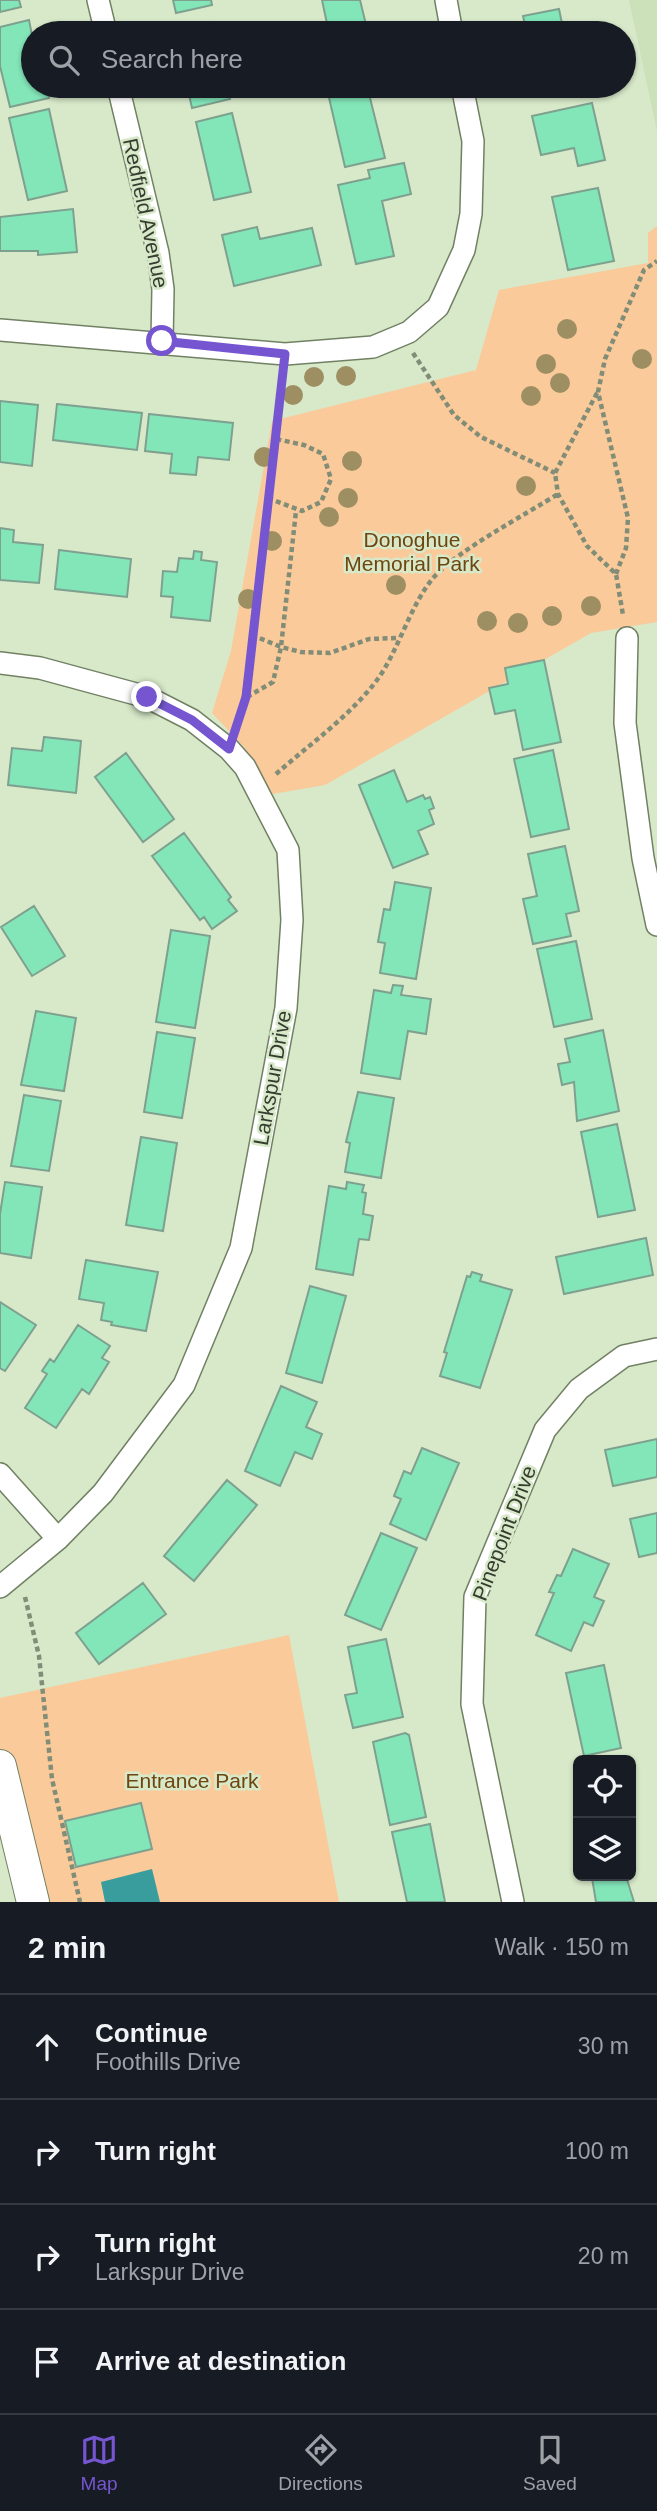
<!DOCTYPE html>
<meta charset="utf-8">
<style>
:root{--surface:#171b24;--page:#242831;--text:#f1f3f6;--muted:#9ea1a6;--line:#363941;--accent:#7556d0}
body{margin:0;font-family:Helvetica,sans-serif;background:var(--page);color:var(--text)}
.controls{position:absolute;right:21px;bottom:21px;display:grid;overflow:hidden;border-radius:10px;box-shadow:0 2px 5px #0004}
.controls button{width:63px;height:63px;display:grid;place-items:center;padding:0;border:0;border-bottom:2px solid var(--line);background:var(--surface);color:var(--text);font:35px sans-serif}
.stop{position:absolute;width:21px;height:21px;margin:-16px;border:5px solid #7556d0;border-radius:50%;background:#fff}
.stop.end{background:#7556d0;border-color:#fff;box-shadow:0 2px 7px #0008}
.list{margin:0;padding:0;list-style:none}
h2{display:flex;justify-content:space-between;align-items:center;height:91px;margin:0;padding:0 28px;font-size:30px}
h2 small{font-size:23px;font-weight:400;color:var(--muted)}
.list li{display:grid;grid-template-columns:46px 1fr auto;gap:21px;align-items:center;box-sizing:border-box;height:105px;padding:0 28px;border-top:2px solid var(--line)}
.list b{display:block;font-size:26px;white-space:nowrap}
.list p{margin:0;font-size:23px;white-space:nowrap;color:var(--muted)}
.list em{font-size:23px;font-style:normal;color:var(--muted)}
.icon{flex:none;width:38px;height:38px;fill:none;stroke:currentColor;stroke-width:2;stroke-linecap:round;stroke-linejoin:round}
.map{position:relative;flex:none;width:657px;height:1902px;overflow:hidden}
.search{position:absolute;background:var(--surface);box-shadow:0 2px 5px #0004;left:21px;right:21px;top:21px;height:77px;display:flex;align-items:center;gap:18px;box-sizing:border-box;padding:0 24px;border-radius:38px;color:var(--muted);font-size:26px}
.sheet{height:511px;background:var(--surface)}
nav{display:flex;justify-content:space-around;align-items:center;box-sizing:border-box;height:98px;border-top:2px solid var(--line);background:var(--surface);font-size:19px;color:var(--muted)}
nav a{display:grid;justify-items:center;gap:4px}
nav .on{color:var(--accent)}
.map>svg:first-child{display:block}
</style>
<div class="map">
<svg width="657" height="1902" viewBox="0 0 657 1902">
<rect width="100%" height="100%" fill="#d7e9c9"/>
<path fill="#cce1ba" d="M629,0H657V131Z"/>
<path fill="#faca9a" d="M657,226V622L591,633L325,785L273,794L244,747L212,713L231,651L272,421L476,370L499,290L648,263V233Z
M289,1635L339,1902H20L0,1818V1698Z"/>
<path fill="#399d9d" d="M152,1869L160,1902H105L101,1882Z"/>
<path fill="#83e6b9" stroke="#7ea18f" stroke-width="2" d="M0,0H19L21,7L0,12Z
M173,0H211L212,5L176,13Z
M322,0H360L368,33H329Z
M559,9L564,33H527L523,16Z
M29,20L33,40V86H46L49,98L10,107L0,66V27Z
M212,22L215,33H174V31Z
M187,86H227L230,99L192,108Z
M342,86H367L385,158L345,167L327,89Z
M592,103L605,160L578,166L574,148L541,155L532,116Z
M49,109L67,191L28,200L9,118Z
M232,113L251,192L214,200L196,122Z
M404,163L411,194L382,201L394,256L356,264L338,185L370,178L368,170Z
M598,188L614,261L568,270L552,197Z
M73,209L77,252L38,255V251H0V217Z
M257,227L260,239L312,228L321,265L234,286L222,235Z
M0,401L38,405L32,466L0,462Z
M57,404L142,413L137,450L53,440Z
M149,414L233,423L229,460L198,457L196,475L170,473L172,454L145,451Z
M0,528L14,530L13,542L43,545L39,583L0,580Z
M59,550L131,559L127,597L55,589Z
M194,551L202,552L201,560L217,562L210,621L171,617L173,597L161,596L163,571L177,572L179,558L193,559Z
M544,660L561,742L523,750L515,710L495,714L489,688L508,684L505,668Z
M44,737L81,741L76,793L8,785L12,748L42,751Z
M553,750L569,829L531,837L514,759Z
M126,753L174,819L143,842L95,777Z
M394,770L407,802L423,795L425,799L430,797L434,808L429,810L434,824L418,831L428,854L393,868L359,785Z
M184,833L231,897L228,900L237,911L212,929L204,917L200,920L152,856Z
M565,846L579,911L566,914L571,936L533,944L523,899L537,896L528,854Z
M395,882L431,888L416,979L380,973L385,943L378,942L384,909L390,910Z
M34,906L65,956L32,976L1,927Z
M171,930L210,936L195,1028L156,1022Z
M576,941L592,1019L554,1027L537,949Z
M393,985L403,986L401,995L431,999L426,1034L408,1031L400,1079L361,1073L374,990L391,993Z
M36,1011L76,1018L64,1091L21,1085Z
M603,1030L619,1111L577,1121L574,1082L562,1085L558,1064L570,1062L565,1039Z
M157,1032L195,1038L182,1118L144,1112Z
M358,1092L394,1098L381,1178L345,1172L350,1143L346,1142Z
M24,1095L61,1101L49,1171L11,1166Z
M617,1124L635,1210L598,1217L581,1132Z
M141,1137L177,1143L163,1231L126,1225Z
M5,1182L42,1187L31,1258L0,1253V1214Z
M347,1182L364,1185L362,1192L366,1193L363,1214L373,1216L369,1240L359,1239L353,1275L316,1269L329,1186L346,1189Z
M646,1238L653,1275L564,1294L556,1257Z
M86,1260L158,1272L146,1331L111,1325L112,1322L101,1320L104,1303L79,1299Z
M472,1272L482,1275L480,1281L512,1290L480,1388L440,1376L447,1353L444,1352L467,1276L470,1277Z
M310,1286L346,1296L322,1383L286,1373Z
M0,1302L36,1325L5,1371L0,1368Z
M78,1325L110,1346L102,1358L109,1362L89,1394L82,1389L56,1428L25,1408L47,1374L42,1371L50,1359L54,1362Z
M281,1386L317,1402L306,1427L322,1434L312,1459L295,1452L280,1486L245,1471Z
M657,1439V1477L613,1486L605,1450Z
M422,1448L459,1463L426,1540L390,1524L401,1499L394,1496L404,1471L411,1474Z
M227,1480L257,1505L194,1581L164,1556Z
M657,1513V1553L639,1557L630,1519Z
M381,1533L417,1548L381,1630L345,1615Z
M573,1549L609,1564L594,1597L604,1601L593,1626L584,1622L571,1651L536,1635L554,1593L549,1592L557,1575L561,1576Z
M143,1583L166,1614L99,1664L76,1633Z
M386,1639L403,1717L353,1728L345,1695L357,1693L348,1647Z
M604,1665L621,1748L584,1756L566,1673Z
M405,1733L409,1735L426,1817L390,1825L373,1742Z
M141,1803L152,1849L76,1867L65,1821Z
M430,1824L445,1902H407L392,1832Z
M603,1876H626L634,1902H596L592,1878Z"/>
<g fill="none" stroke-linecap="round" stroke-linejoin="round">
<g stroke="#718164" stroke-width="24">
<path id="street" d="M98,0L106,33
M446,0L452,33
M118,86L158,253L163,289L162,341
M0,330L285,354L373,347L409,332L438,307L464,250L471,214L473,141L462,86
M627,638L625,723L643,858L657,925
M0,663L40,668L147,697L192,720L229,749L245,767L288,850L292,920L286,1008L241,1248L184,1385L103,1493L58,1539L0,1587
M0,1474L58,1539
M513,1902L472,1704L475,1597L545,1430L579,1389L624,1356L657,1349"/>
</g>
<g stroke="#718164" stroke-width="34">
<path id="secondary" d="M0,1766L33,1902"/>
</g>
<path stroke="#818d77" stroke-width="4.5" stroke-dasharray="5 3.5" stroke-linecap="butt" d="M413,353L454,415L481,437L555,473
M597,393L555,473L558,494L587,546L616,574L623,615
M268,498L302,511L321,502L331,479L323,454L304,445L276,439
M616,574L626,548L628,518L598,392L605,359L644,270L657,261
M252,635L281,647L301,652L330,653L369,639L396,638
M247,697L273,682L281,647L296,511
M237,725C247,694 247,663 253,631C266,547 274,462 283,377
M276,774C310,744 350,716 377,680C398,652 410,605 434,577C458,550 525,515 558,494
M25,1597L39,1656L52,1779L80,1902"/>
<use href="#street" stroke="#fff" stroke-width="21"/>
<use href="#secondary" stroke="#fff" stroke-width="32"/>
</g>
<g fill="#9e8f63">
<circle cx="567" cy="329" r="10"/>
<circle cx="642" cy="359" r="10"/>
<circle cx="546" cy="364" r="10"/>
<circle cx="346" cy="376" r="10"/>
<circle cx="314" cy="377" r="10"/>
<circle cx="560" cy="383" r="10"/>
<circle cx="293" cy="395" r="10"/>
<circle cx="531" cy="396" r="10"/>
<circle cx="264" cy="457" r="10"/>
<circle cx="352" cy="461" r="10"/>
<circle cx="526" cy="486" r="10"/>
<circle cx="348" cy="498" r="10"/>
<circle cx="329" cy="517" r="10"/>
<circle cx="272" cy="541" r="10"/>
<circle cx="396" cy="585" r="10"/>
<circle cx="248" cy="599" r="10"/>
<circle cx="591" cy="606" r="10"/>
<circle cx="552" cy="616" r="10"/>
<circle cx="487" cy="621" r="10"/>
<circle cx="518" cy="623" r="10"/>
</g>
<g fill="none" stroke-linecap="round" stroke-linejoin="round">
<path stroke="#7556d0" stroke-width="9" d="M147,697L192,720L229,749L246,697L285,354L162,341"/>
</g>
<g text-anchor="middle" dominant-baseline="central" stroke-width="5" stroke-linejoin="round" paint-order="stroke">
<g font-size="21" fill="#363d30" stroke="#d7e9c9">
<text transform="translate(146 213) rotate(78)">Redfield Avenue</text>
<text transform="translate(272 1078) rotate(-80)">Larkspur Drive</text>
<text transform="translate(504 1533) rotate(-69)">Pinepoint Drive</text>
</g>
<g font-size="21" fill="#6f4510" stroke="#d7e9c9">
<text x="412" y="539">Donoghue<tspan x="412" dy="24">Memorial Park</tspan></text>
<text x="192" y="1780">Entrance Park</text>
</g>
</g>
</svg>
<div class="controls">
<button><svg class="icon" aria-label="locate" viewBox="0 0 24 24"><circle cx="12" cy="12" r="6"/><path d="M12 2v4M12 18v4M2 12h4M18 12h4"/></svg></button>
<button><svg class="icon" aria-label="layers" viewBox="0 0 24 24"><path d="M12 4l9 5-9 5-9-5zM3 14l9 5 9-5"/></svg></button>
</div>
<div class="stop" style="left:162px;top:341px"></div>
<div class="stop end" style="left:147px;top:697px"></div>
<div class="search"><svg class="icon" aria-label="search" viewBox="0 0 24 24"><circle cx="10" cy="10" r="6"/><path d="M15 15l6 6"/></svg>Search here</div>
</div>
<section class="sheet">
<h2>2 min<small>Walk · 150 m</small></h2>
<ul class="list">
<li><svg class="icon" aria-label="ahead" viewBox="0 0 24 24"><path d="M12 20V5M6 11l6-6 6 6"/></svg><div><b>Continue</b><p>Foothills Drive</p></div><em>30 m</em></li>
<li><svg class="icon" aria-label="right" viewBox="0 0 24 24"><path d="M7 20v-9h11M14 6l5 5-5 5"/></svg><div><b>Turn right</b></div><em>100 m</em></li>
<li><svg class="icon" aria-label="right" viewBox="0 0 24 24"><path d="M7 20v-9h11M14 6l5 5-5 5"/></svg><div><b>Turn right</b><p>Larkspur Drive</p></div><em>20 m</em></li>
<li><svg class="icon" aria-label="arrive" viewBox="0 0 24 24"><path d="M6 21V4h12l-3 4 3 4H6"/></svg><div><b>Arrive at destination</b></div></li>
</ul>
</section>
<nav>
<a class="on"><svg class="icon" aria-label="map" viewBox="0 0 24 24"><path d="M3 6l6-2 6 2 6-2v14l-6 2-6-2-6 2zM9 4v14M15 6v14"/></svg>Map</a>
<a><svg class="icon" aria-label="directions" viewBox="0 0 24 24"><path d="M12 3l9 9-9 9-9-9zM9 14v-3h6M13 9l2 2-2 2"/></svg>Directions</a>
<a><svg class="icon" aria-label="saved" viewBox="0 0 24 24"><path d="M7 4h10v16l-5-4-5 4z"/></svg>Saved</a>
</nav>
